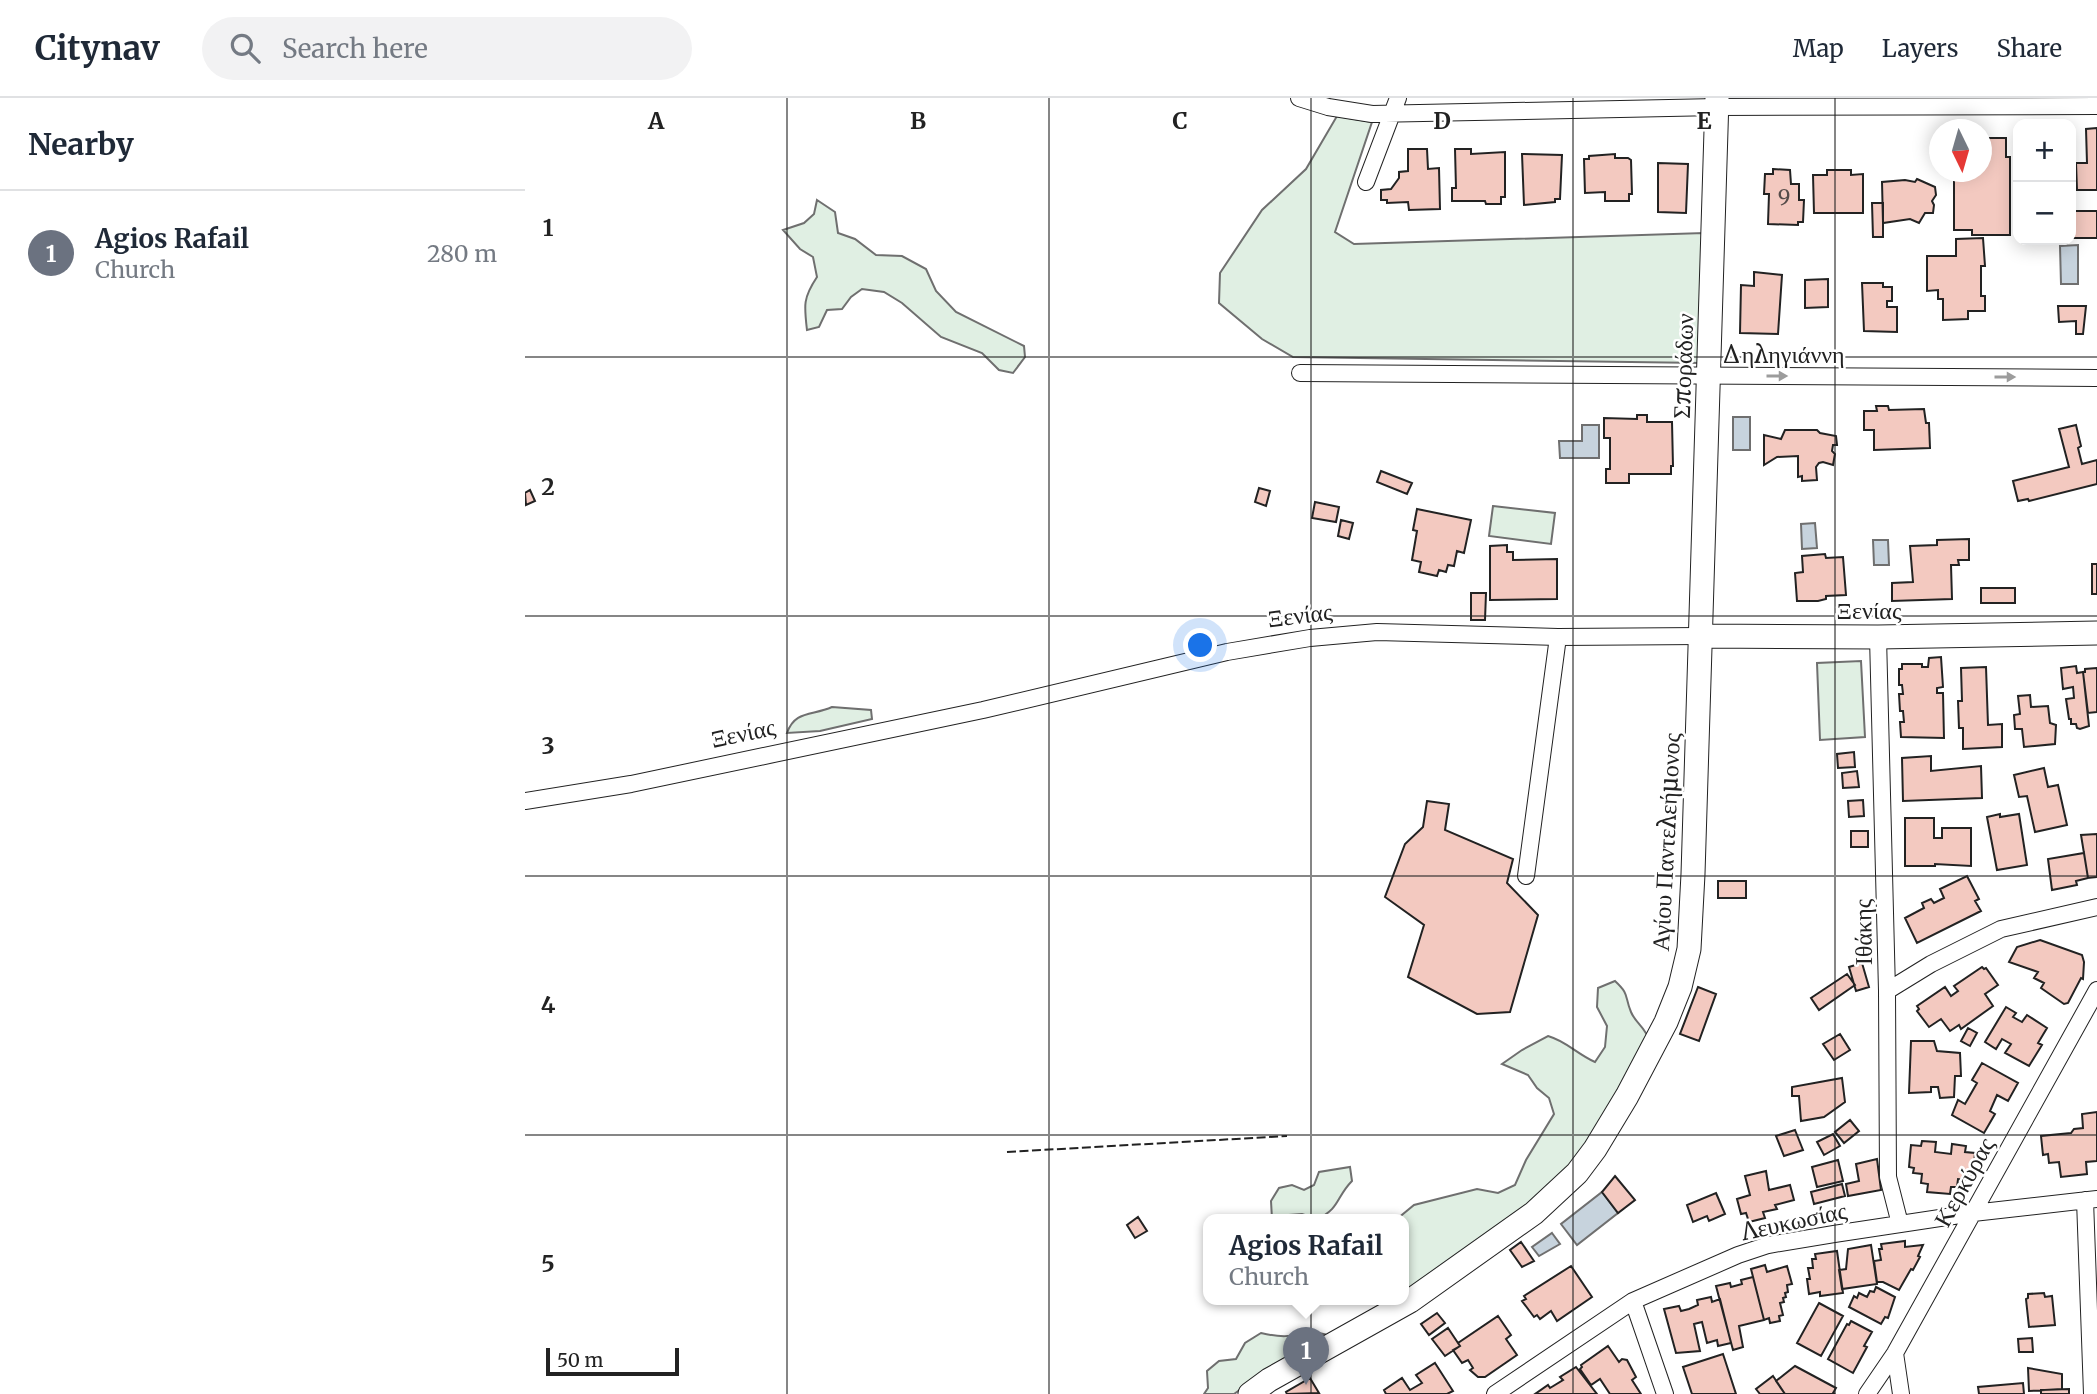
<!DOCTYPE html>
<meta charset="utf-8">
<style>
:root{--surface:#fff;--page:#f2f2f3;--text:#1f2937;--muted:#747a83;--line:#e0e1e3;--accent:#d93025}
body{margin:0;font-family:Merriweather,serif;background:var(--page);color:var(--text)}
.controls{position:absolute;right:21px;top:21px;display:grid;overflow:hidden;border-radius:14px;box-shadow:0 4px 18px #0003}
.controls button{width:63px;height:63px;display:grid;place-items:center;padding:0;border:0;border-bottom:2px solid var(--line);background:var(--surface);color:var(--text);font:35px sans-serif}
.compass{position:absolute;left:1404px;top:21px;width:63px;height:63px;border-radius:50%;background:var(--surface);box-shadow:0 4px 18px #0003;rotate:175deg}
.scale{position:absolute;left:21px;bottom:18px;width:133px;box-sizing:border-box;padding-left:7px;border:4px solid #222;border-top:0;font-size:19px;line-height:24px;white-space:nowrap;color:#222;-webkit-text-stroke:5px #fff;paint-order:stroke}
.you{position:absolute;left:676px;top:548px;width:24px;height:24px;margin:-18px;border:5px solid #fff;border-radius:50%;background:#1a73e8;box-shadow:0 0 0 10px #1a73e833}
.badge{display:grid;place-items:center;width:46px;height:46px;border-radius:50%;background:var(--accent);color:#fff;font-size:23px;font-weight:700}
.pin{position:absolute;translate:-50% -58px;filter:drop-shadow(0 2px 4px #0008)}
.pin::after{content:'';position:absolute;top:37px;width:24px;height:21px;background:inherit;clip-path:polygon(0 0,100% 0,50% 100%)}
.popup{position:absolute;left:678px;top:1116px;width:206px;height:91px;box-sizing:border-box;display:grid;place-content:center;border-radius:14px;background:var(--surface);filter:drop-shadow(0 2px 5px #0005);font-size:23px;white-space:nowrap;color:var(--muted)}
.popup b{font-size:26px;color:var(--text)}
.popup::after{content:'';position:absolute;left:50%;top:100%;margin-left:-14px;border:14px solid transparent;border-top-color:var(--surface)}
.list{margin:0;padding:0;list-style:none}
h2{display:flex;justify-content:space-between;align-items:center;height:91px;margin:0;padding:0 28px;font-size:30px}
h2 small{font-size:23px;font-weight:400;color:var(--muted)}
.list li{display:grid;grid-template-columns:46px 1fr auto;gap:21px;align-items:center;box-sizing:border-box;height:126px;padding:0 28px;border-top:2px solid var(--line)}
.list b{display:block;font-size:26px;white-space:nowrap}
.list p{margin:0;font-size:23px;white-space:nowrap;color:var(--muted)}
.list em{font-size:23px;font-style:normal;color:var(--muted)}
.icon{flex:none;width:38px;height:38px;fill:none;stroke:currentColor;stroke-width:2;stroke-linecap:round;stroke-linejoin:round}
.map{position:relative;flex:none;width:1572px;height:1296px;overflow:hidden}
header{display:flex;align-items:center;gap:42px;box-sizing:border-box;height:98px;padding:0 35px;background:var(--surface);border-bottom:2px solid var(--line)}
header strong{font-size:33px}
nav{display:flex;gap:38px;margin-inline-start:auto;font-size:24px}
.search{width:490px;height:63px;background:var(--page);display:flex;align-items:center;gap:18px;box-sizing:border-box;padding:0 24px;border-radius:38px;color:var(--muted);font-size:26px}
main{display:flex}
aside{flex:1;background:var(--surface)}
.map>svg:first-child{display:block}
</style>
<header>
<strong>Citynav</strong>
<div class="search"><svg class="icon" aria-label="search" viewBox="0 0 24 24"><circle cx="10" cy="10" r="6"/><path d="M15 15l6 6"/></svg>Search here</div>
<nav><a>Map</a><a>Layers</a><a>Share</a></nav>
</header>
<main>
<aside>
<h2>Nearby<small></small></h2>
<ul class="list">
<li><span class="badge" style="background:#6b7280">1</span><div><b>Agios Rafail</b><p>Church</p></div><em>280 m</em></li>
</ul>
</aside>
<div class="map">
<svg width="1572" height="1296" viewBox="0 0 1572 1296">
<rect width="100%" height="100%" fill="#fff"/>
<path fill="#e0efe3" stroke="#6f6f6f" stroke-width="2" d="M812,18L847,24L810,134L829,146L1179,135L1176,265L768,259L737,241L694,205L695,175L737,112L781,71Z
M292,102L310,114L313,135L330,141L351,157L377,158L401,171L411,193L431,214L499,248L500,259L488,275L474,272L457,255L416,239L377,205L359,194L337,191L326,199L317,211L302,212L294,229L282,232C279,207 278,200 292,179L288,159L275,151L258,132L279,125L289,116Z
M968,408L1030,415L1026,446L964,438Z
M1336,563L1340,639L1295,642L1292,565Z
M307,609L346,612L347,621L295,633L262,635C270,612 287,618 307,609Z
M1090,883C1105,897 1099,897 1106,914C1111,926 1120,928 1125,944L1056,1061L1013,1103L879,1196V1121H872L889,1107L952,1091L973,1095L990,1087L1001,1062L1029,1016L1024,1000L1012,990L1003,977L977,966L997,952L1023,938C1041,943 1052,956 1070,964L1080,949L1082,928L1072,909L1073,890Z
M825,1069L827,1083C811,1099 815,1111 792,1121L777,1116L764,1117L761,1121H747L746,1103L754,1090L767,1087L779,1092L789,1087L794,1074Z
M784,1233L799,1236L787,1247L752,1265L709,1296H679L683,1290L682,1273L694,1263L711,1261L720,1245L736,1235C753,1239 767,1240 784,1233Z"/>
<path fill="#c7d3dd" stroke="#6f6f6f" stroke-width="2" d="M1553,147V186H1536L1535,148Z
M1208,319H1225V352H1208Z
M1057,327H1074V360H1035L1034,343H1057Z
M1290,425L1292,450L1277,451L1276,426Z
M1348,442H1363L1364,467H1349Z
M1077,1094L1093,1115L1052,1147L1036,1126Z
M1027,1135L1035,1146L1014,1158L1007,1149Z"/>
<path fill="#f3c9c0" stroke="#222" stroke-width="2" d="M1572,30V92H1552L1551,65H1562L1561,31Z
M1456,40H1481V59H1485V137H1447V132H1429V74H1456Z
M883,51H902L903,71L914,70L915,111L884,112L883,104L862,105V102H856V92L866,91L874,80V74L883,73Z
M930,51H946V56L980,54V99H976V106H961L960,103H927V90H931Z
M997,56L1037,57L1035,101H1030V104L999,107Z
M1090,56V60H1103L1106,62L1107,96H1104V103H1080V94L1060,95L1059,61H1064V58Z
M1133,65L1163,66L1161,115L1133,114Z
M1248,71L1265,72L1266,86H1274V102H1279L1278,124H1273V127L1243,126L1244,96H1239L1240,76H1248Z
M1302,72H1326V77L1338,76V115H1289L1288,77H1302Z
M1392,81L1410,89L1411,97L1407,103L1409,107L1408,115H1400L1394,125L1385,121L1358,125L1357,84L1380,82L1390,84Z
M1347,105H1358V139H1348Z
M1546,113H1572V140H1546Z
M1458,140L1460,168H1456V198H1460V213H1443V221L1418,222V201H1413V192L1402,193V158H1431V141Z
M1229,174L1257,177L1253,236L1215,235L1216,187L1229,188Z
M1303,181V209L1280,210V182Z
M1337,185H1358V189H1367V203H1362V209H1372V234L1339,233Z
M1533,208H1561L1558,236H1551V223L1534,224Z
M1351,308H1363L1364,312L1399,311L1401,325H1404L1405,350L1349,352V332H1339V313H1352Z
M1112,317H1122V324H1147L1148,368H1146V376H1104V385H1081V371H1085V340H1079V320L1112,321Z
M1551,327L1556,348L1553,350L1557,366L1572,362V386L1504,403L1503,401L1493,403L1488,383L1544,369L1534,331Z
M1260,332H1292L1295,335L1311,338L1312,347H1308L1307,353L1310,356L1308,367L1298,364L1294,365L1291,369L1292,382L1277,383V378L1273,379V358L1252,359L1239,367V337L1256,341Z
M856,373L887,385L882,396L852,384Z
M734,390L745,393L741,408L730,404Z
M5,392L10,403L1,407L0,395Z
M790,404L814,409L811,424L787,420Z
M892,411L946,422L939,455L932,453L929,468L923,467L921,474L914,472L912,478L894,474L896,464L887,462L892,433L888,432Z
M816,422L828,425L824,441L813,438Z
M1444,441V462H1433L1434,467H1426L1427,501L1367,503V485L1388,484L1385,448L1412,447V442Z
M982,447V454H988V462L1032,461V501L965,502V448Z
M1300,456L1301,460L1318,459L1321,497L1301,498V501L1293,503H1272L1270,475L1278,474L1277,458Z
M1567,466H1572V496H1567Z
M1456,490H1490V505H1456Z
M946,495H961L960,522H946Z
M1416,559L1418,589L1412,590V595H1418L1419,640L1376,639L1375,624H1379L1378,613H1375L1374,596H1378L1377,587H1374V571H1377V566H1397V569H1403L1404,560Z
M1551,568L1552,575L1558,574L1564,628L1555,631L1552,630L1551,626H1546V621H1544L1541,601L1549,600L1548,589L1538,591L1536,570Z
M1461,569L1463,627L1477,626V649L1438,651V630H1434L1433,603H1437L1436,570Z
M1572,570V614L1563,615L1558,574H1560V571Z
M1505,597L1506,609L1523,608L1525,625L1531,627L1530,646L1499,649L1497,631H1490L1489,617L1495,616L1493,598Z
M1329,654L1330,669L1313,670L1312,656Z
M1406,658V673L1456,668L1457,700L1378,703L1377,660Z
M1519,670L1523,689L1533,687L1542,727L1510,734L1502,698L1494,699L1489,677Z
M1332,673L1334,689L1318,690L1317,675Z
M1338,702L1339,718L1324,719L1323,703Z
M902,703L924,706L920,732L988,761L982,785L1013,817L985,914L952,916L883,879L899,827L860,799L880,746L898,729Z
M1475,716V719L1494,716L1502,767L1472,772L1462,719Z
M1380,720H1409V740H1417V730H1446V768L1410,766V768H1380Z
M1326,733H1343V749H1326Z
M1572,736V779L1563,780L1556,737Z
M1559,755L1563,780L1551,783L1552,787L1527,792L1523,761Z
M1442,778L1454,801L1450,803L1456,813L1392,845L1380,820L1399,810L1397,805L1406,801L1409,805L1419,800L1415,791Z
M1193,783H1221V800H1193Z
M1515,842L1557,857L1559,864L1558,881L1556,880L1543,905L1539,906L1516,890L1519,885L1509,880L1513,874L1484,864L1492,849Z
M1337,865L1344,889L1331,893L1324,869Z
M1457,869L1459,871L1461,870L1473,887L1460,896L1468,908L1436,931L1434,927L1425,933L1416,921L1404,929L1392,913L1394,911L1392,908L1420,889L1426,898L1433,893L1429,888Z
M1322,876L1330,887L1294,912L1286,900Z
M1173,889L1191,896L1174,943L1155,936Z
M1481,909L1491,915L1488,919L1497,924L1502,917L1522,930L1513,945L1517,947L1504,968L1480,955L1486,946L1477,941L1471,951L1460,944Z
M1443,930L1452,935L1445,948L1436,943Z
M1315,936L1325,952L1309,962L1298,946Z
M1386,943H1409L1412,953L1435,955L1436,978H1430L1429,999L1415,1000L1413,989H1406V994L1384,995Z
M1457,965L1493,985L1483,1003L1472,997L1465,1013L1470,1016L1459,1035L1427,1017L1433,1002L1440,1006L1452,985L1447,982Z
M1317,980L1320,1004L1299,1019L1276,1023L1274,998H1267V989Z
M1572,1014V1063L1561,1064L1562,1076L1536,1079L1534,1064L1524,1065L1523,1056L1518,1057L1516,1038L1546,1035L1549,1031L1558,1030L1557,1016Z
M1325,1022L1334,1033L1319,1045L1310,1034Z
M1270,1032L1278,1052L1259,1058L1251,1038Z
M1308,1036L1315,1048L1299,1057L1292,1044Z
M1397,1043L1411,1044L1410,1054L1426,1056L1427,1046L1441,1048L1440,1054L1450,1055L1448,1077L1442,1076V1082L1433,1081L1432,1089H1426L1425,1096L1402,1094L1403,1086L1396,1085L1397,1076L1388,1075L1389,1070L1384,1069L1386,1047L1396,1048Z
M1352,1061L1356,1092L1323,1098L1321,1086L1334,1083L1331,1066Z
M1313,1062L1318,1083L1292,1089L1287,1069Z
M1241,1073L1244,1092L1265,1087L1269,1102L1250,1107L1252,1111L1238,1114L1240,1120L1224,1124L1221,1115L1216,1116L1212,1101L1225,1097L1220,1078Z
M1090,1078L1110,1102L1093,1115L1077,1094Z
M1317,1086L1320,1098L1289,1106L1286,1094Z
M1191,1095L1200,1116L1184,1123L1182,1118L1168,1124L1162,1107Z
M613,1119L622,1133L610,1140L602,1127Z
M1380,1143V1149L1398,1147L1393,1158L1395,1159L1388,1172L1386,1171L1374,1192L1358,1184H1352L1349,1163L1356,1162L1354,1151H1357L1356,1146Z
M996,1144L1009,1163L997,1169L985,1152Z
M1346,1147L1352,1186L1317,1191L1314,1172L1321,1171L1323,1151Z
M1312,1153L1318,1195L1295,1198V1194L1284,1196L1282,1181H1285L1283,1170H1288L1287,1161H1291L1290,1156Z
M1240,1167L1242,1174L1262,1168L1267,1186L1262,1187L1263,1194L1260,1195L1261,1199L1258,1200L1259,1204L1255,1205L1258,1217L1254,1218L1255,1223L1245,1225L1244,1220L1239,1222L1226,1171Z
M1046,1168L1067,1199L1032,1223L1026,1213L1015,1221L1012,1217L1009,1219L997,1203L1001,1201L999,1198Z
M1228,1179L1239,1222L1214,1228L1218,1249L1208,1252L1191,1188L1205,1185L1206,1189L1217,1186L1216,1182Z
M1351,1189L1370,1199L1363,1220L1360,1219L1356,1226L1324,1209L1329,1198L1332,1200L1334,1195L1342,1199L1345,1193L1349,1194Z
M1519,1195L1520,1199L1527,1198L1530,1227L1504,1229L1501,1201L1503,1200V1196Z
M1186,1199L1187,1204L1195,1201L1206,1245L1193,1248L1192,1242L1182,1245L1177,1224L1169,1226L1175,1253L1151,1255L1139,1211L1154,1208L1156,1213L1164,1211L1173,1207L1172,1202Z
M1294,1205L1318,1218L1296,1258L1272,1245Z
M912,1215L920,1225L904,1237L896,1226Z
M973,1218L986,1237L981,1241L992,1257L960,1279H953L945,1272L948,1270L943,1262L937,1265L928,1252L935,1248L933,1245Z
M1326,1223L1347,1234L1339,1248L1342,1249L1328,1275L1303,1261L1322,1226L1324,1227Z
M923,1230L935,1248L920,1258L907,1241Z
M1507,1240L1508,1254H1494L1493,1241Z
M1083,1248L1094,1264L1097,1261L1102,1262L1111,1279L1107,1282L1116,1296H1085L1075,1281L1066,1287L1055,1271L1057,1269L1056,1267Z
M1198,1256L1211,1296H1167L1158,1269Z
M910,1265L928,1293L922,1296H861L859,1292L877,1280L885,1292L897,1285L891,1277Z
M1270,1268L1311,1290L1308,1295L1310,1296H1260L1251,1283Z
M1051,1269L1072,1296H1010L1023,1287L1025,1290L1038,1282L1035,1279Z
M1503,1270L1537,1276V1291L1504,1293Z
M1248,1278L1260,1296H1235L1231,1291Z
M785,1280L794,1295L762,1296L761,1294Z
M1498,1285L1499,1296H1454L1453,1289Z
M1544,1291V1296H1516V1292Z"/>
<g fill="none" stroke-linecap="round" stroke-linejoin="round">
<g stroke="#222" stroke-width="18">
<path id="street" d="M774,0L803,9L847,16L1192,9L1572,8
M841,84L873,0
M775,275L1572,280
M1353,539L1362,893L1363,1079L1375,1126
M0,703L106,686L458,612L702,554L785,540L852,534L1033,539L1176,538
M1001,778L1033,539
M1362,893L1406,866L1476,831L1572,809
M1560,1102L1567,1296
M1108,1203L1140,1296
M1370,1255L1376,1296
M970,1296L1108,1203L1213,1157L1243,1147L1309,1136L1448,1115L1572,1101
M1342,1296L1370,1255L1572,892"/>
</g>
<g stroke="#222" stroke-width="25">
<path id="secondary" d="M1176,538L1353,539L1572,535
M725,1296L744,1282L885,1203L1009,1115L1052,1075L1070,1051L1102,998L1141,924L1155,889L1164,851L1168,776L1192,0"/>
</g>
<use href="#street" stroke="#fff" stroke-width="16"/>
<use href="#secondary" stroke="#fff" stroke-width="23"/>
<path stroke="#222" stroke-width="2" stroke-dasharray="9 3.5" stroke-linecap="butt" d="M482,1054L762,1038"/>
</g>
<defs><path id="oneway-solid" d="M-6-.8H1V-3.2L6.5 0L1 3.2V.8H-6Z" transform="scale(1.75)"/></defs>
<g fill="#9c9c9c">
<use href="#oneway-solid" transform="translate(1252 278)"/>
<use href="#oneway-solid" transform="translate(1480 279)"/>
</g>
<path fill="none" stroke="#222" stroke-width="2" stroke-opacity="0.55" d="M262,0V1296M524,0V1296M786,0V1296M1048,0V1296M1310,0V1296M0,259H1572M0,518H1572M0,778H1572M0,1037H1572"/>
<g text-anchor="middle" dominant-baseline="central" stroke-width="5" stroke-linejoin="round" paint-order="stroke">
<g font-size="21" fill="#564c4a">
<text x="1259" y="99">9</text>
</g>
<g font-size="24" fill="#222" stroke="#fff">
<text x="1258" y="256">Δηληγιάννη</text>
<text transform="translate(1158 268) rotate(-88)">Σποράδων</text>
<text x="1344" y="512">Ξενίας</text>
<text transform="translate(775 517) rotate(-7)">Ξενίας</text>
<text transform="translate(218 635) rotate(-12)">Ξενίας</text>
<text transform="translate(1141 744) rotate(-87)">Αγίου Παντελεήμονος</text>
<text transform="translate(1338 834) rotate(-91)">Ιθάκης</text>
<text transform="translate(1439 1084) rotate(-61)">Κερκύρας</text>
<text transform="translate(1269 1123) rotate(-12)">Λευκωσίας</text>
</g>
</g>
<g font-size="23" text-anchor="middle" font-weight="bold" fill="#222" stroke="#fff" stroke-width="5" stroke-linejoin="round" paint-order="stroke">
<text x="131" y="31">A</text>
<text x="393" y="31">B</text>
<text x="655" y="31">C</text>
<text x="917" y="31">D</text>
<text x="1179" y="31">E</text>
<text x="23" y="138">1</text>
<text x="23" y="397">2</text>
<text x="23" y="656">3</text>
<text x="23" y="915">4</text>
<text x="23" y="1174">5</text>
</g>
</svg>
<div class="controls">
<button>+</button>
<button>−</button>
</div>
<svg class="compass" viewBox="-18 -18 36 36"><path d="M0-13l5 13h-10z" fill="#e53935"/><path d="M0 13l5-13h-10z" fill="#747a83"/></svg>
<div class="scale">50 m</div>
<div class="you"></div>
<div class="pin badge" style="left:781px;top:1287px;background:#6b7280">1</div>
<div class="popup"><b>Agios Rafail</b>Church</div>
</div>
</main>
